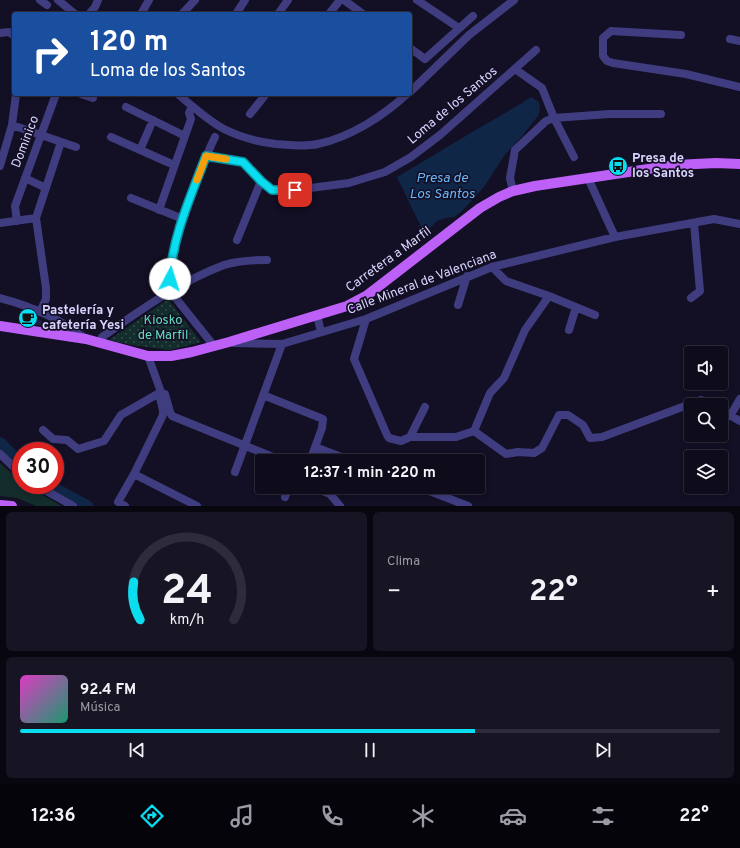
<!DOCTYPE html>
<html lang="es">
<head>
<meta charset="utf-8">
<style>
	body { margin:0; font-family:Overpass,sans-serif; background:#171424; color:#f1f3f6; height:100vh; display:flex; flex-direction:column; font-size:15px; white-space:nowrap }
	* { box-sizing:border-box; margin:0 }
	p { font-size:13px; color:#9b9ba3 }
	.icon { flex:none; width:22px; height:22px; fill:none; stroke:currentColor; stroke-width:2; stroke-linecap:round; stroke-linejoin:round }
	.map { position:relative; height:506px; overflow:hidden }
	.drawer { display:flex; flex-direction:column; gap:6px; padding:6px; background:#08060f; flex:1 }
	.drawer>* { flex:none }
	.top-card { position:absolute; left:12px; top:12px; width:400px; height:84px; border-radius:4px; box-shadow:0 2px 6px #0003,0 0 0 1px #2e2b3a; background:#1a4fa0; color:#fff; overflow:hidden }
	.tools { position:absolute; left:684px; top:346px; display:grid; gap:8px }
	.tools a { display:grid; place-items:center; width:44px; height:44px; border-radius:4px; background:#0e0b1b; box-shadow:0 2px 6px #0003,0 0 0 1px #2e2b3a; font-size:20px }
	.speed { position:absolute; left:12px; top:442px; display:flex; gap:8px; font-size:20px; font-weight:700; text-align:center }
	.speed>* { display:grid; place-content:center; width:52px; height:52px; border-radius:50%; background:#0e0b1b; box-shadow:0 2px 6px #0003,0 0 0 1px #2e2b3a; line-height:1 }
	.speed .limit { border:6px solid #d22; background:#fff; color:#111 }
	.pin { position:absolute; display:grid; place-items:center; width:34px; height:34px; color:#fff; margin:-17px; border-radius:8px; box-shadow:0 2px 6px #0006 }
	.me { position:absolute; width:44px; margin:-22px; rotate:5deg; stroke-linejoin:round; filter:drop-shadow(0 0 3px #0008) }
	.turn { display:flex; align-items:center; gap:14px; height:84px; padding:0 12px; font-size:18px }
	.turn .icon { width:52px; height:52px; stroke-width:2.5 }
	.turn b { display:block; font-size:28px; line-height:34px }
	.big { font-size:30px; font-weight:700; line-height:1.1 }
	.drawer .tile { flex:1; display:flex; flex-direction:column; justify-content:center; gap:6px; min-width:0; padding:0 14px; border-radius:6px; background:#171424 }
	.drawer .dial { align-items:center; gap:0 }
	.dial svg { height:104px; overflow:visible; fill:none; stroke:#2e2b3a; stroke-width:7; stroke-linecap:round; text-anchor:middle }
	.dial text { fill:#f1f3f6; stroke:none }
	.song { display:flex; align-items:center; gap:12px }
	.cover { width:48px; height:48px; border-radius:6px; background:linear-gradient(135deg,hsl(310 70% 55%),hsl(160 70% 35%)) }
	.played { height:4px; border-radius:2px; background:linear-gradient(90deg,#0bddf1 65%,#2e2b3a 65%) }
	.keys { display:flex; justify-content:space-around; direction:ltr }
	.heat { display:flex; justify-content:space-between; align-items:center; font-size:22px; direction:ltr }
	.drawer .tiles { flex:1; display:grid; gap:6px; grid-template-columns:1fr 1fr }
	.tile:last-child { grid-column:span 2 }
	.trip { position:absolute; left:255px; top:454px; width:230px; height:40px; border-radius:4px; background:#0e0b1b; box-shadow:0 2px 6px #0003,0 0 0 1px #2e2b3a; font-weight:700; line-height:40px; text-align:center }
	.dock { display:flex; height:64px; justify-content:space-around; align-items:center; background:#06040b; color:#9b9ba3 }
	.dock .icon { width:28px; height:28px }
	.dock .on { color:#0bddf1 }
	.dock b { font-size:18px; color:#f1f3f6 }
	.map>svg:first-child { display:block }
	.grass { fill:#132d2c }
	.park { fill:url(#park-dots) }
	.water { fill:#102647 }
	.lines { fill:none; stroke-linecap:round; stroke-linejoin:round }
	.river { stroke:#102647; stroke-width:12 }
	.building { fill:#241c44 }
	.minor { stroke:#3f3d80; stroke-width:8 }
	.major { stroke:#bd60f7; stroke-width:10 }
	.route-casing { stroke:#07909d; stroke-width:10 }
	.route { stroke:#0bddf1; stroke-width:7 }
	.slow { stroke:#f59e0b; stroke-width:7 }
	.labels { text-anchor:middle; dominant-baseline:central; stroke-width:3.5; stroke-linejoin:round; paint-order:stroke }
	.street-label { font-size:13px; fill:#d8d4fd; stroke:#130f24 }
	.poi-label { font-size:13px; font-weight:bold; fill:#d8d4fd; stroke:#130f24; text-anchor:start }
	.park-label { font-size:13px; fill:#63dabb; stroke:#130f24 }
	.water-label { font-size:14px; font-style:italic; fill:#67b6f8; stroke:#130f24 }
</style>
</head>
<body>
<div class="map">
<svg width="740" height="506" viewBox="0 0 740 506">
	<defs>
		<pattern id="park-dots" width="8" height="8" patternUnits="userSpaceOnUse"><rect width="8" height="8" fill="#132d2c"/><path d="M2 2h.1M6 6h.1" fill="none" stroke="#354b4c" stroke-width="1.8" stroke-linecap="round"/></pattern>
	</defs>
	<rect width="100%" height="100%" fill="#130f24"/>
	<path class="grass" d="M 0,463 L 21,482 L 21,485 C 27,485 54,502 62,506 L 36,506 L 17,498 L 0,496 Z"/>
	<path class="park" d="M 168,299 L 201,342 L 170,350 L 132,345 L 109,340 Z"/>
	<path class="water" d="M 531,97 L 539,102 L 540,110 L 538,116 L 523,135 L 504,156 L 484,187 L 461,212 L 454,217 L 445,218 L 437,221 L 429,229 L 422,229 L 397,177 C 420,164 441,150 464,137 C 486,123 509,112 531,97 Z"/>
	<g class="lines">
		<path class="river" d="M 0,443 L 21,464
			M 48,485 L 87,506"/>
	</g>
	<path class="building" d="M 22,312 L 51,325 L 51,327 L 19,322 Z"/>
	<g class="lines">
		<path class="minor" d="M 40,0 L 47,5
			M 58,0 L 75,14
			M 344,0 L 363,14
			M 417,0 L 459,28
			M 89,14 L 95,7 L 98,0
			M 141,14 L 149,0
			M 182,14 L 195,0
			M 236,14 L 245,0
			M 278,14 L 288,0
			M 329,14 L 340,0
			M 0,33 L 9,32 L 14,36
			M 681,35 L 611,31 L 603,38 L 603,56 L 607,61 L 613,63 L 686,74 L 740,87
			M 730,39 L 740,41
			M 410,48 L 425,59 L 473,16
			M 515,69 L 542,88 L 554,118 L 574,157
			M 410,92 L 469,35 L 514,0
			M 81,94 L 93,98
			M 178,94 C 192,106 207,120 224,129 C 240,137 258,142 276,144 C 290,145 304,147 318,144 C 351,137 383,116 407,94
			M 126,107 L 185,136
			M 250,114 L 266,94
			M 12,125 L 76,147
			M 111,137 L 174,165
			M 140,150 L 153,120
			M 206,156 L 243,162 L 261,181 L 272,190 L 295,190 L 349,183 L 385,172 L 411,157 L 440,135 L 536,50
			M 0,166 L 12,125 L 16,94
			M 25,178 L 46,188
			M 588,178 L 615,237
			M 513,191 L 510,178 L 515,150 L 546,121 L 554,118 L 609,114 L 661,114
			M 131,198 L 183,219
			M 159,210 L 191,119 L 189,113 L 192,106
			M 17,221 L 15,206 L 56,94
			M 0,223 L 36,218
			M 237,240 L 261,181
			M 492,267 L 506,281 L 549,296 L 595,315
			M 0,298 C 31,306 61,319 86,339
			M 691,298 L 700,291 L 694,223
			M 458,305 L 467,276
			M 40,312 L 46,299 L 46,288 L 36,218 L 61,142
			M 317,315 L 321,332
			M 366,319 L 354,359 L 387,435 L 389,438 L 401,441 L 410,437 L 456,437 L 474,431 L 506,454 L 518,452 L 534,453 L 542,448 L 559,415 L 568,415 L 583,425 L 590,438 L 602,437 L 701,400 L 712,405
			M 569,330 L 576,307
			M 100,342 L 102,337 C 141,310 179,282 224,265 C 237,261 253,260 267,260
			M 234,343 L 282,344 L 366,319 L 492,267 L 615,237 L 714,219 L 740,224
			M 214,346 L 170,291 C 171,254 180,226 193,191 C 200,173 206,155 215,137
			M 148,356 L 161,392 L 165,394 L 170,412 L 172,416 L 273,457 L 275,461
			M 263,395 L 323,419 L 322,428 L 310,461
			M 721,410 L 740,421
			M 730,416 L 740,399
			M 43,430 L 53,439 L 67,440 L 78,449 L 104,441 L 121,415 L 161,392
			M 474,431 L 490,393 L 504,378 L 525,330 L 549,296
			M 410,437 L 425,407
			M 315,447 L 352,461
			M 0,454 L 21,474
			M 235,472 L 282,344
			M 134,474 L 197,506
			M 36,485 L 73,506
			M 313,487 L 330,494 L 340,506
			M 419,487 L 468,506
			M 285,497 L 289,487
			M 125,506 L 118,502 L 134,474 L 163,415 L 163,410 L 159,394"/>
		<path class="major" d="M 0,326 L 86,339 L 148,356 L 171,356 L 192,352 L 229,342 L 347,306 L 366,296 L 383,283 L 480,208 L 499,197 L 513,191 L 535,186 L 675,165 L 716,163 L 740,164
			M 0,505 L 12,506"/>
	</g>
	<g class="lines">
		<g class="route-casing">
			<path id="route" d="M 170,279 C 172,237 191,196 206,156 L 243,162 L 261,181 L 272,190 L 295,190"/>
		</g>
		<use href="#route" class="route"/>
		<path class="slow" d="M 197,180 L 206,156 L 226,159"/>
	</g>
	<defs>
		<g id="bus-disc" transform="scale(1)"><circle r="9.5" fill="#0bddf1" stroke="#130f24"/><path d="M-5-6H5V4H4V6H2V4H-2V6H-4V4H-5ZM-3.5-4V0h7V-4ZM-3.5 1.2v1.5H-2V1.2ZM2 1.2v1.5H3.5V1.2Z" fill="#111"/></g>
		<g id="cafe-disc" transform="scale(1)"><circle r="9.5" fill="#0bddf1" stroke="#130f24"/><path d="M-5.5-4.5H6V0H3Q3 3.5 0 3.5H-2.5Q-5.5 3.5-5.5 0ZM3-3.2v2h1.7v-2ZM-6 4.5H4V6H-6Z" fill="#111"/></g>
	</defs>
	<g fill-rule="evenodd">
		<use href="#bus-disc" x="618" y="166"/>
		<use href="#cafe-disc" x="28" y="318"/>
	</g>
	<g class="labels">
		<g class="street-label">
			<text transform="translate(453 106) rotate(-40)">Loma de los Santos</text>
			<text transform="translate(26 142) rotate(-69)">Dominico</text>
			<text transform="translate(389 260) rotate(-36)">Carretera a Marfil</text>
			<text transform="translate(422 283) rotate(-21)">Calle Mineral de Valenciana</text>
		</g>
		<g class="poi-label">
			<text x="632" y="159">Presa de<tspan x="632" dy="15">los Santos</tspan></text>
			<text x="42" y="311">Pastelería y<tspan x="42" dy="15">cafetería Yesi</tspan></text>
		</g>
		<g class="park-label">
			<text x="163" y="321">Kiosko<tspan x="163" dy="15">de Marfil</tspan></text>
		</g>
		<g class="water-label">
			<text x="442" y="178">Presa de<tspan x="442" dy="16">Los Santos</tspan></text>
		</g>
	</g>
</svg>
<div class="tools">
<a><svg class="icon" aria-label="sound" viewBox="0 0 24 24"><path d="M4 9h4l5-4v14l-5-4H4zM17 9q2 3 0 6"/></svg></a>
<a><svg class="icon" aria-label="search" viewBox="0 0 24 24"><circle cx="10" cy="10" r="6"/><path d="M15 15l6 6"/></svg></a>
<a><svg class="icon" aria-label="layers" viewBox="0 0 24 24"><path d="M12 4l9 5-9 5-9-5zM3 14l9 5 9-5"/></svg></a>
</div>
<div class="speed"><div class="limit">30</div></div>
<div class="pin" style="left:295px;top:190px;background:#d93025"><svg class="icon" aria-label="arrive" viewBox="0 0 24 24"><path d="M6 21V4h12l-3 4 3 4H6"/></svg></div>
<svg class="me" style="left:170px;top:279px" viewBox="-20 -20 40 40"><circle r="19" fill="#fff"/><path d="M0-13L10 11 0 6-10 11z" fill="#0bddf1"/></svg>
<div class="trip">12:37 · 1 min · 220 m</div>
<div class="top-card">
<div class="turn"><svg class="icon" aria-label="right" viewBox="0 0 24 24"><path d="M7 20v-9h11M14 6l5 5-5 5"/></svg><div><b>120 m</b>Loma de los Santos</div></div>
</div>
</div>
<section class="drawer">
<div class="tiles">
<div class="tile dial"><svg viewBox="0 0 100 80">
<path d="M14 69A42 42 0 1 1 86 69"/>
<path d="M14 69A42 42 0 0 1 9 40" stroke="#0bddf1"/>
<text x="50" y="56" font-size="32" font-weight="700">24</text>
<text x="50" y="72" font-size="11">km/h</text>
</svg></div>
<div class="tile"><p>Clima</p>
<div class="heat"><a>−</a><b class="big">22°</b><a>+</a></div>
</div>
<div class="tile">
<div class="song"><i class="cover"></i><div><b>92.4 FM</b><p>Música</p></div></div>
<div class="played"></div>
<div class="keys"><svg class="icon" aria-label="previous" viewBox="0 0 24 24"><path d="M18 5L8 12l10 7zM5 5v14"/></svg><svg class="icon" aria-label="pause" viewBox="0 0 24 24"><path d="M8 5v14M16 5v14"/></svg><svg class="icon" aria-label="next" viewBox="0 0 24 24"><path d="M6 5l10 7-10 7zM19 5v14"/></svg></div>
</div>
</div>
</section>
<nav class="dock">
<b>12:36</b>
<svg class="icon on" aria-label="directions" viewBox="0 0 24 24"><path d="M12 3l9 9-9 9-9-9zM9 14v-3h6M13 9l2 2-2 2"/></svg>
<svg class="icon" aria-label="music" viewBox="0 0 24 24"><path d="M9 18V5l10-2v13"/><circle cx="6" cy="18" r="3"/><circle cx="16" cy="16" r="3"/></svg>
<svg class="icon" aria-label="phone" viewBox="0 0 24 24"><path d="M5 4h4l2 5-3 2q2 4 5 5l2-3 5 2v4C11 20 4 13 5 4z"/></svg>
<svg class="icon" aria-label="climate" viewBox="0 0 24 24"><path d="M12 3v18M4 7l16 10M4 17L20 7"/></svg>
<svg class="icon" aria-label="car" viewBox="0 0 24 24"><path d="M5 17H2v-5l4-1 3-4h7l3 4 3 1v5h-3M9 17h6M6 11h13"/><circle cx="7" cy="17" r="2"/><circle cx="17" cy="17" r="2"/></svg>
<svg class="icon" aria-label="filters" viewBox="0 0 24 24"><path d="M4 7h16M4 17h16"/><circle cx="9" cy="7" r="2"/><circle cx="15" cy="17" r="2"/></svg>
<b>22°</b>
</nav>
</body>
</html>
